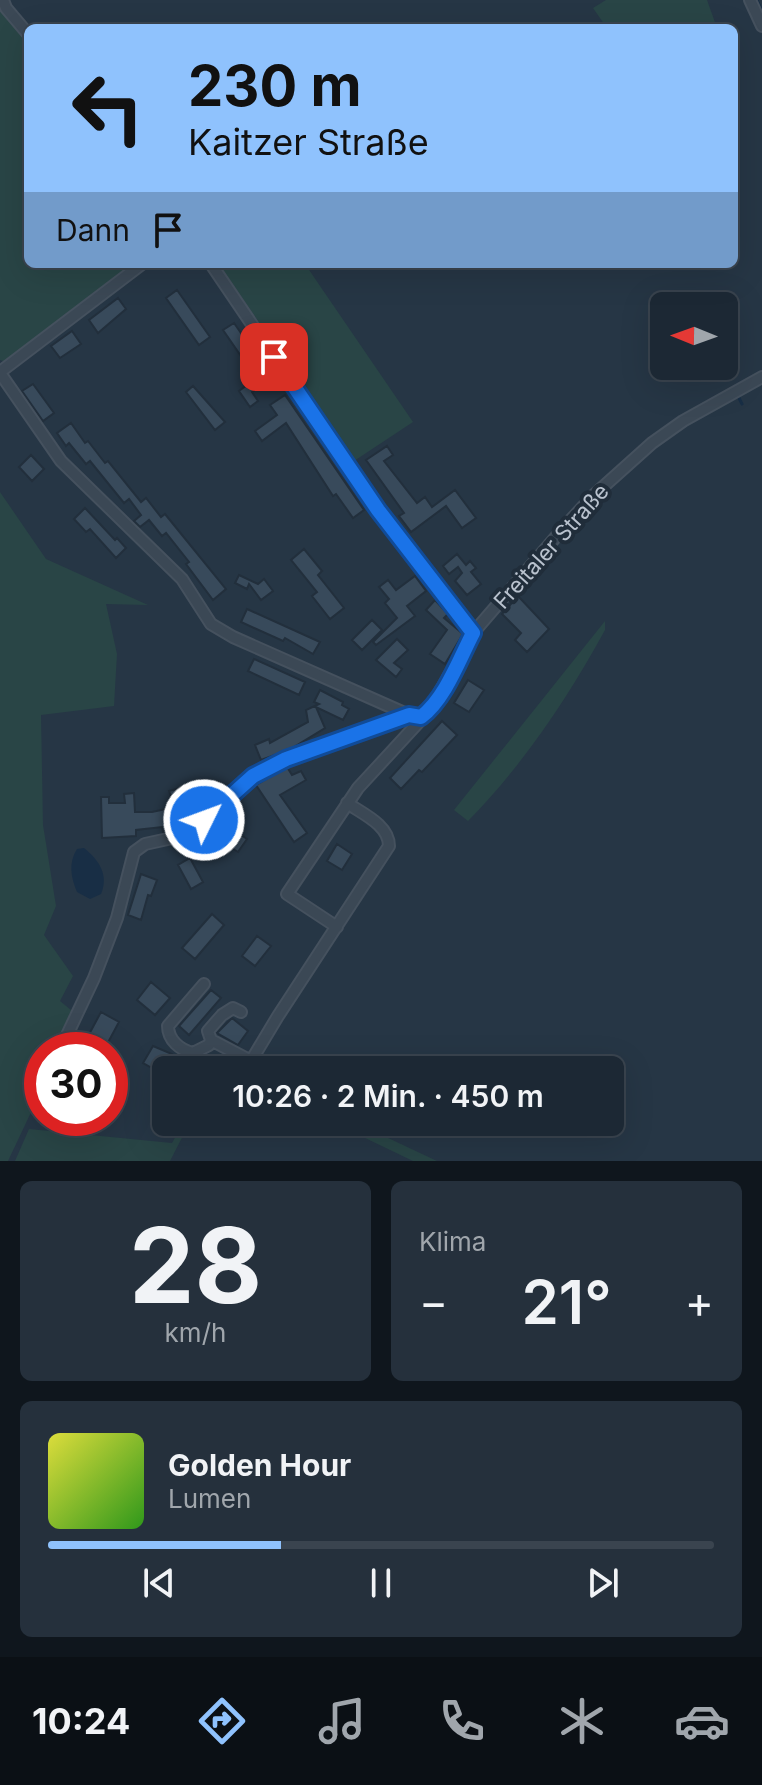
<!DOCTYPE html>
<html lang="de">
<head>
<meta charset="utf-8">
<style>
	body { margin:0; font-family:Inter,sans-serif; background:#25303c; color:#f1f3f6; height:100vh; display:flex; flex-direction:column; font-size:30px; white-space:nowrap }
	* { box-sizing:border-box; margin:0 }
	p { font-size:26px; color:#a0a6ac }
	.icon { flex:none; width:44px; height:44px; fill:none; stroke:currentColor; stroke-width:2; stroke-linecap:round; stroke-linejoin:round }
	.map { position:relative; height:1161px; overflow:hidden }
	.details { display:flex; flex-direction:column; gap:20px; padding:20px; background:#0f161d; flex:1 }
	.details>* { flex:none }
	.hud { position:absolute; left:24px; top:24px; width:714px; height:244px; border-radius:12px; box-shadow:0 8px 32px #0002,0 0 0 2px #3a444f; background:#8fc2fd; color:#111; overflow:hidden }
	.needle { width:52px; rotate:271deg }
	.tools { position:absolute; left:650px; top:292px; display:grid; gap:16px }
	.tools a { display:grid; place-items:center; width:88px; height:88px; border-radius:12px; background:#1c2834; box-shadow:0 8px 32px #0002,0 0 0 2px #3a444f; font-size:40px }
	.speed { position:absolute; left:24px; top:1032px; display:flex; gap:16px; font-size:40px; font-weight:700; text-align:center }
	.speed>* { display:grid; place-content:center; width:104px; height:104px; border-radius:50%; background:#1c2834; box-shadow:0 8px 32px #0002,0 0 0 2px #3a444f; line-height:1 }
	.speed .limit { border:12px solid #d22; background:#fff; color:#111 }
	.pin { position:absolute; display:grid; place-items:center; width:68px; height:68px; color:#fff; margin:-34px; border-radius:16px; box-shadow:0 4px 12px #0006 }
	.me { position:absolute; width:88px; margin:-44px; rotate:48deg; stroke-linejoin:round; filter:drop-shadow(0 0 6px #0008) }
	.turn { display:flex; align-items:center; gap:28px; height:168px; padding:0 32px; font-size:36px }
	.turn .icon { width:104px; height:104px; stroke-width:2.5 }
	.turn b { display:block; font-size:56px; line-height:68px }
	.then { display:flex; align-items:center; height:76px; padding:0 32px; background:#0003; gap:16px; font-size:30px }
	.big { font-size:60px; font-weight:600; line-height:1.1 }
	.details .widget { flex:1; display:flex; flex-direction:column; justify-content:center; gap:12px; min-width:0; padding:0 28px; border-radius:12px; background:#25303c }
	.details .dial { align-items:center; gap:0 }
	.dial b { font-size:104px; line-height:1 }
	.song { display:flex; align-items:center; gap:24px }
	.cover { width:96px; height:96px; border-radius:12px; background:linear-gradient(135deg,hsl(60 70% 55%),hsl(110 70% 35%)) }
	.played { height:8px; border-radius:4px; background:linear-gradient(90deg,#8fc2fd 35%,#3a444f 35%) }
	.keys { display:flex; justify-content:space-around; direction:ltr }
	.heat { display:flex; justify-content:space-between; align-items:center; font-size:44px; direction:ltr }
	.details .tiles { flex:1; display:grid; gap:20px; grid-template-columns:1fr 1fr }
	.widget:last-child { grid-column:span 2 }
	.trip { position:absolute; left:152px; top:1056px; width:472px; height:80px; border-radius:12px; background:#1c2834; box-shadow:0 8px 32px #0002,0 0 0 2px #3a444f; font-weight:600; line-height:80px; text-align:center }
	.menu { display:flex; height:128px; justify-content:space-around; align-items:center; background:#0b1015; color:#a0a6ac }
	.menu .icon { width:56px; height:56px }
	.menu .active { color:#8fc2fd }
	.menu b { font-size:36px; color:#f1f3f6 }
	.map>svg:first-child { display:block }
	.green { fill:#294546 }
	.water { fill:#182e45 }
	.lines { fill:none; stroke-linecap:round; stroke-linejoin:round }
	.stream { stroke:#182e45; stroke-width:3 }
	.building { fill:#384a5b; stroke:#222f3c; stroke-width:2 }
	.street-casing { stroke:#45515e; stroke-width:14 }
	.street { stroke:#3b4855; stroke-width:10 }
	.route-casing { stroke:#114b97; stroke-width:20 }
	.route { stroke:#1a73e8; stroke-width:14 }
	.labels { text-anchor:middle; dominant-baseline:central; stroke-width:8; stroke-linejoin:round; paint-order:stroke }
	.street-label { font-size:22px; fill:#b9c2ce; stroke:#202d3a }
</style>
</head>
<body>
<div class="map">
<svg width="762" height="1161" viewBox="0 0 762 1161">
	<rect width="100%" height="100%" fill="#263645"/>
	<path class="green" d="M 606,0 L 707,0 L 717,28 L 607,28 L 593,8 Z
		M 0,9 L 28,42 L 28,264 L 135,264 L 6,362 L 0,360 Z
		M 219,264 L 305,264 L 413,422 L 354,461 Z
		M 0,492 L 46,559 L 148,605 L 106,604 L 117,654 L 114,706 L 41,715 L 43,825 L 56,906 L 44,935 L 73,976 L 60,1001 L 77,1015 L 60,1050 L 42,1050 L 42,1089 L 8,1161 L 0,1161 Z
		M 605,621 L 605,630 C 568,698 523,765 468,821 L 454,810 Z
		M 184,1122 L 190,1122 L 170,1161 L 15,1161 L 29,1129 L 172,1143 Z
		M 332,1122 L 354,1122 L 437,1161 L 413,1161 Z"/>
	<path class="water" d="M 84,848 C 99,860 109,875 101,894 L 90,899 L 77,892 C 71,878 68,863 77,849 Z"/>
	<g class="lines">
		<path class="stream" d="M 757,0 L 762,11
			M 739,398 L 742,404"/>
	</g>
	<path class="building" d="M 177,290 L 210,337 L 199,345 L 166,298 Z
		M 118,298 L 126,309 L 98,333 L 89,320 Z
		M 234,323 L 272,378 L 252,392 L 258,401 L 250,407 L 239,391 L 255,379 L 254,375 L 223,330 Z
		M 72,331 L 81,344 L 60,358 L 51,346 Z
		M 33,384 L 54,413 L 43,421 L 22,391 Z
		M 193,386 L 225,422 L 215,430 L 186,392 Z
		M 285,395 L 364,510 L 353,518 L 336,494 L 333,496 L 286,423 L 262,441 L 255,431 L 277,415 L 270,405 Z
		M 71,423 L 85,443 L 88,441 L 105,463 L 108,461 L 141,502 L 146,498 L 161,517 L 165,514 L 226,589 L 213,600 L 186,564 L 189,562 L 166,533 L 162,536 L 149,520 L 140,527 L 134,521 L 141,515 L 129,499 L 124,503 L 90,461 L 86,464 L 69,443 L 66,446 L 57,433 Z
		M 387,446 L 393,455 L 384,461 L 417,503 L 425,497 L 432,507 L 455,490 L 476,518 L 462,528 L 446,506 L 411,532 L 399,516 L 404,513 L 366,460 Z
		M 31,455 L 44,469 L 32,481 L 19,467 Z
		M 85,508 L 115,540 L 117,538 L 126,548 L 116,558 L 90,529 L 86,532 L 74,519 Z
		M 304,549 L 322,571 L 318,575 L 344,608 L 330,619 L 312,596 L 317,592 L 291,560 Z
		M 457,554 L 466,565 L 470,561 L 476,568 L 471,572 L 481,584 L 467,595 L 455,581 L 462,573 L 458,567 L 449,574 L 443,566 Z
		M 239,575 L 258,584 L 264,579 L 273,591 L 261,600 L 249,584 L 247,589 L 235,583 Z
		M 415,576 L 426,591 L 407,606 L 415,616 L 376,645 L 373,642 L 397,618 L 385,603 L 389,599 L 379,587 L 388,580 L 396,590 Z
		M 518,596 L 549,629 L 527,652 L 515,640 L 521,633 L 502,614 Z
		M 435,600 L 448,614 L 444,618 L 463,634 L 445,664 L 430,654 L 447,630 L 426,610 Z
		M 247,609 L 320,642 L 313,654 L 285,638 L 283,641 L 241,622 Z
		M 372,620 L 382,630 L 362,650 L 352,640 Z
		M 397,639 L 408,650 L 394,663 L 402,669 L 396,677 L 376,660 Z
		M 254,659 L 305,682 L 299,695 L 248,671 Z
		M 468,680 L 484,690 L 469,712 L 454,703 Z
		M 320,690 L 343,702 L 342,705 L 349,709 L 343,720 L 316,707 L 325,728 L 289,750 L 261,760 L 255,745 L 269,739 L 270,743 L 308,722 L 306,710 L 319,704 L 314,702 Z
		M 442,721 L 457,735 L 422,772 L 419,770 L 401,789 L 390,778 Z
		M 287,767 L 292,775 L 301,771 L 306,780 L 280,795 L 307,833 L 294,842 L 256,785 Z
		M 207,782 L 210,791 L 218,782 L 226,789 L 196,816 L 190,818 L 188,823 L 163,832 L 162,827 L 136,830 L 136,836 L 102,838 L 101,797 L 109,797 L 109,803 L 125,803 L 124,794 L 134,793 L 135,812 L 152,812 L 175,807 L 169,791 L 180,788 L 181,790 Z
		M 228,826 L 247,839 L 238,852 L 219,840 Z
		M 337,844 L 352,854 L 342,870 L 327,861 Z
		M 190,858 L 203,882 L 191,889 L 178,865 Z
		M 141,874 L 157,880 L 151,896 L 148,895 L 141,920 L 128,915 Z
		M 212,914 L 224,925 L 195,959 L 182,948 Z
		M 257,936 L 271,946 L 255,966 L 242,956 Z
		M 151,982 L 170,998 L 155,1015 L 137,1000 Z
		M 211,990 L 221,998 L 189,1035 L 179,1026 Z
		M 101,1012 L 119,1022 L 104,1050 L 85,1050 L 89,1042 L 86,1040 Z
		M 232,1018 L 248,1031 L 238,1045 L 217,1033 Z
		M 153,1046 L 172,1054 L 176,1058 L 172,1066 L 168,1064 L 166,1067 L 156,1062 L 152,1068 L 143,1063 Z"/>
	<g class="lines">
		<g class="street-casing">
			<path id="street" d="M 3,0 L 6,8 L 28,34
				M 750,0 L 762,26
				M 211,264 L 378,510 L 473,633
				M 0,372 L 142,264
				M 0,373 L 61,461 L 182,579 L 211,624 L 233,637 L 409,715
				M 337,927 L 287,894 L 358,788 L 429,711 L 473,633 L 567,524 L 594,495 L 652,443 L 683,421 L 762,377
				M 204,984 L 168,1026 C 168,1040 180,1050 193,1053 L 209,1045 L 211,1040 L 251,1061
				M 211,1040 L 208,1031 L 222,1015 L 233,1008 L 241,1012
				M 60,1050 L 94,978 L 117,918 L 134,852 L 145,844 L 177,837 L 192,830 L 253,776 L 286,759 L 411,715
				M 249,1070 L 251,1061 L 278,1016 L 389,846 C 389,825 363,814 347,803"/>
		</g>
		<use href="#street" class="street"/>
	</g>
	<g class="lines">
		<g class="route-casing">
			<path id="route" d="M 204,820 L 253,776 L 286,759 L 409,715 L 421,717 C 445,699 459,660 473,633 L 378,510 L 274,357"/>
		</g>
		<use href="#route" class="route"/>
	</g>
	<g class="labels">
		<g class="street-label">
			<text transform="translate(551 546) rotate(-48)">Freitaler Straße</text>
		</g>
	</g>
</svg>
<div class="tools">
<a><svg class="needle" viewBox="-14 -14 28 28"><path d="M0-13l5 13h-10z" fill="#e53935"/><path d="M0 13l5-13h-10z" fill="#a0a6ac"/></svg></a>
</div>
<div class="speed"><div class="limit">30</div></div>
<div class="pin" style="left:274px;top:357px;background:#d93025"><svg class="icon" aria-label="arrive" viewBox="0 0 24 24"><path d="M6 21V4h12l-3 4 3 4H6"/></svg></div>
<svg class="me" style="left:204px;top:820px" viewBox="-20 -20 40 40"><circle r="17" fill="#1a73e8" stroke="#fff" stroke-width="3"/><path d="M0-11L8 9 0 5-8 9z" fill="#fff"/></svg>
<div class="trip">10:26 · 2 Min. · 450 m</div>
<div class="hud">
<div class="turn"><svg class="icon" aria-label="left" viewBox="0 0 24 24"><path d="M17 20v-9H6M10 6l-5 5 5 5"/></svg><div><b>230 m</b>Kaitzer Straße</div></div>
<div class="then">Dann<svg class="icon" aria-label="arrive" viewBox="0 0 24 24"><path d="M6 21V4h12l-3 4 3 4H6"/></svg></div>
</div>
</div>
<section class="details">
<div class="tiles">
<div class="widget dial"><b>28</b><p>km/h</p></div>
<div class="widget"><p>Klima</p>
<div class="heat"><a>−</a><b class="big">21°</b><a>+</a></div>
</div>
<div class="widget">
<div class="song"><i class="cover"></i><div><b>Golden Hour</b><p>Lumen</p></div></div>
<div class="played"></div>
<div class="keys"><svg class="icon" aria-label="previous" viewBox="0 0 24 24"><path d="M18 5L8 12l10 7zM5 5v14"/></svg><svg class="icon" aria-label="pause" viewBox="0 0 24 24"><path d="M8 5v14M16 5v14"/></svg><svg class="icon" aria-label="next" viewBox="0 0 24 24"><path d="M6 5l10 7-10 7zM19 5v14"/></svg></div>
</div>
</div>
</section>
<nav class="menu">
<b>10:24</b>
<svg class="icon active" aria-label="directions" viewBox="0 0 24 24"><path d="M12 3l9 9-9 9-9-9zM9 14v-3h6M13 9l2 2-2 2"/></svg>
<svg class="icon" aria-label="music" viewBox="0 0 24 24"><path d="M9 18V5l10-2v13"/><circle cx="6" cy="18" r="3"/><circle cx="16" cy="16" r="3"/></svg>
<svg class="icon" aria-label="phone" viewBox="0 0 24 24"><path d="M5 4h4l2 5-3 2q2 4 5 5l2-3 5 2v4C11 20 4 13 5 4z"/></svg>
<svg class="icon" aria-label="climate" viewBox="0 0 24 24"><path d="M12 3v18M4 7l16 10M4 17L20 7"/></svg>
<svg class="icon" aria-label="car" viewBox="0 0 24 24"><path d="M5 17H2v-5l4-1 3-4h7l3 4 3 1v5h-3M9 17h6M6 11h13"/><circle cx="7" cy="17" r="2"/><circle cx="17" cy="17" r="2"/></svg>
</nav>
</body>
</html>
